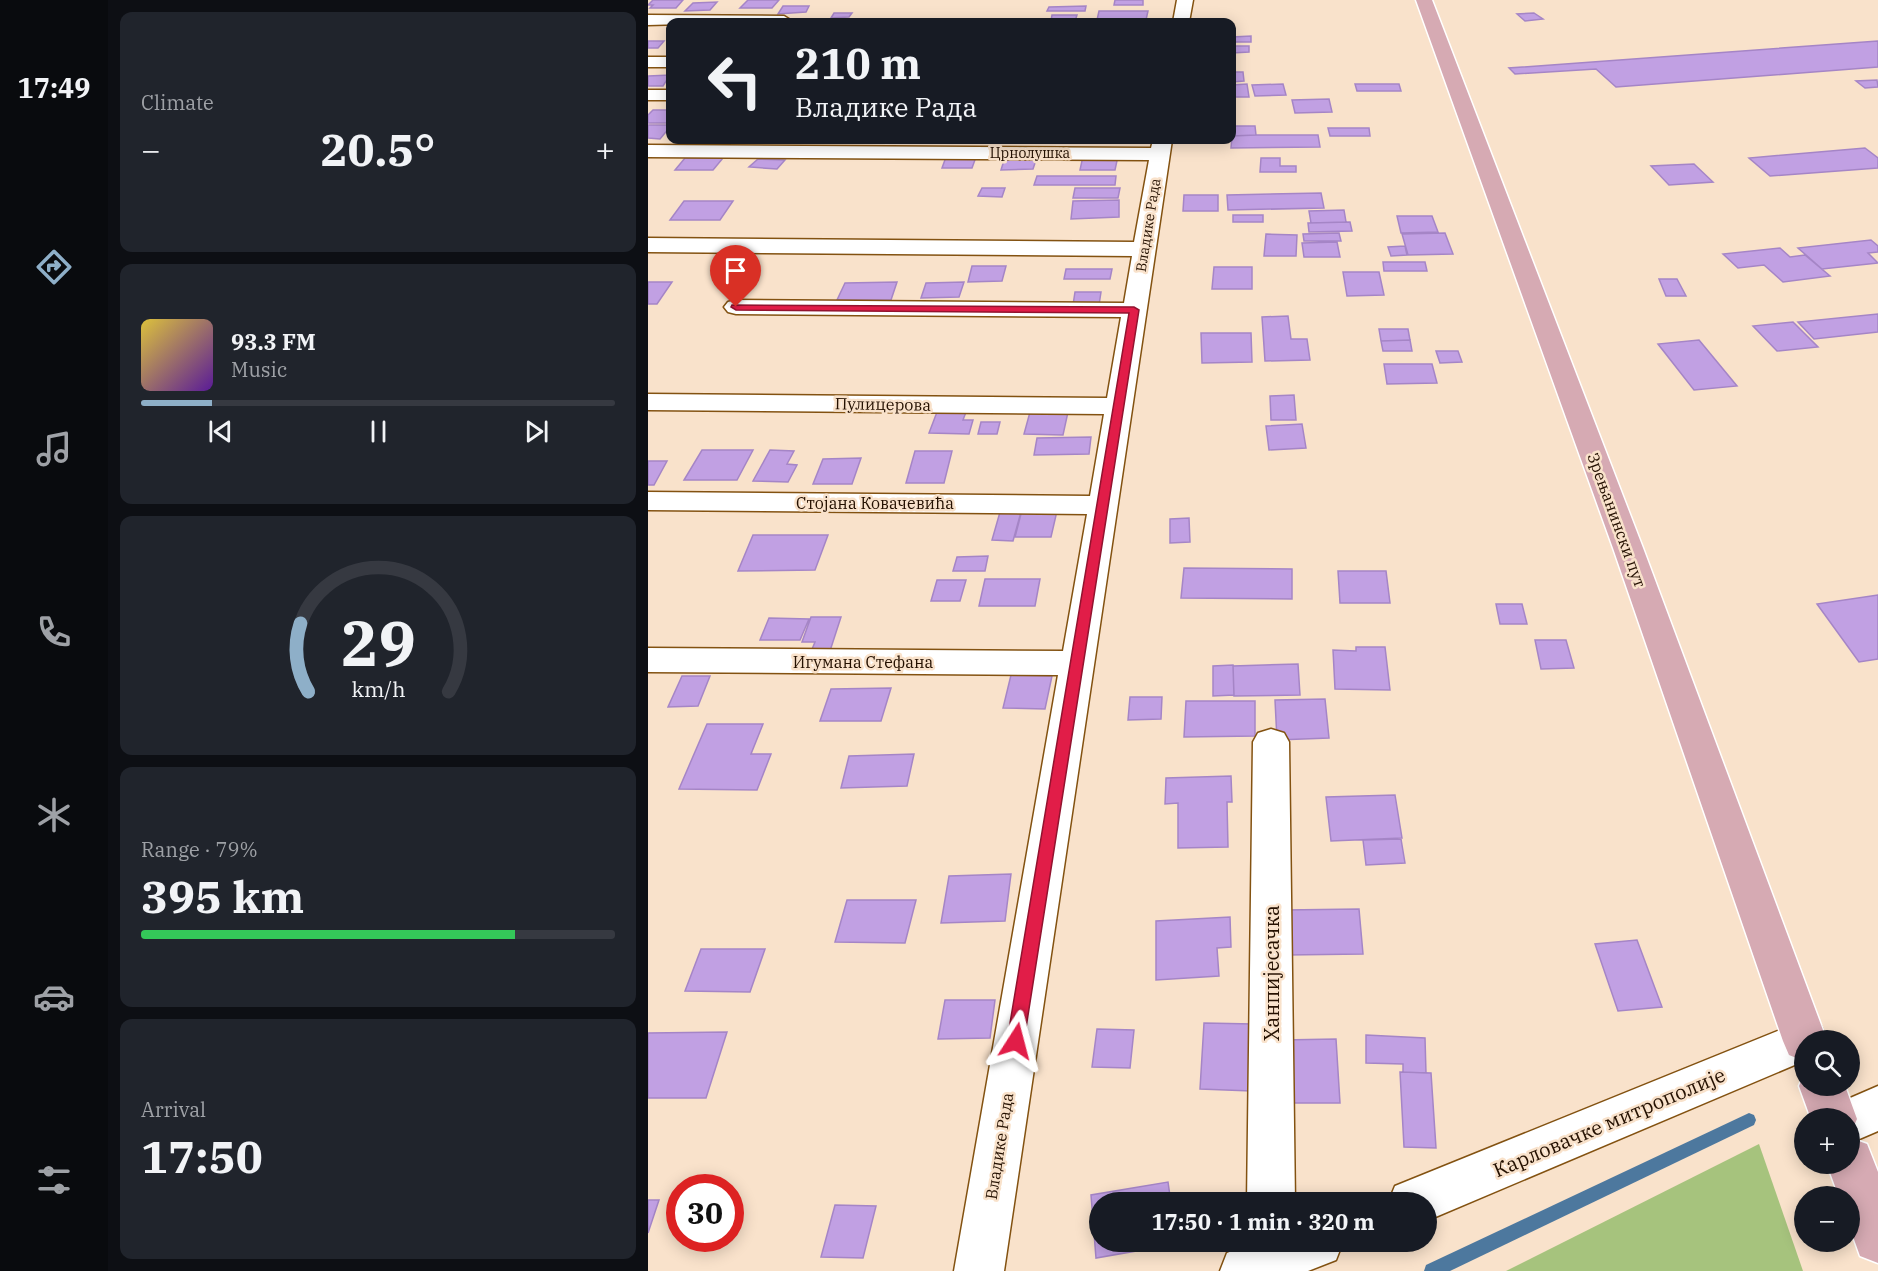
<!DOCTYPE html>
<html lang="en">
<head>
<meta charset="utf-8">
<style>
	body { margin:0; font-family:"IBM Plex Serif",serif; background:#20242c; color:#f1f3f6; height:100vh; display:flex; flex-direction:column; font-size:22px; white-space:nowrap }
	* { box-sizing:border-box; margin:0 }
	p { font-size:20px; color:#9ea1a6 }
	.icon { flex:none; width:33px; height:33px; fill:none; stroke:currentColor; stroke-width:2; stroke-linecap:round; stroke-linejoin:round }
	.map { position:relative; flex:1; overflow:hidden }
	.side { display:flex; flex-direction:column; gap:12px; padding:12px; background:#0d0f14; width:540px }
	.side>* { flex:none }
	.top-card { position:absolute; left:18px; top:18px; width:570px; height:126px; border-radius:12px; box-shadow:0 3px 15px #0003; background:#171b24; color:#f1f3f6; overflow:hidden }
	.buttons { position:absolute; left:1146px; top:1030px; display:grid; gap:12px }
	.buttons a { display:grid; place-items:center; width:66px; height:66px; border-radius:50%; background:#171b24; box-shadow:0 3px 15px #0003; font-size:30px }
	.speed { position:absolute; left:18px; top:1174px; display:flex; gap:12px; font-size:30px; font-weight:700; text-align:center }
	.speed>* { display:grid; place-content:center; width:78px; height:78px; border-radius:50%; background:#171b24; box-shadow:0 3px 15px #0003; line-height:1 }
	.speed .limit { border:9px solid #d22; background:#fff; color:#111 }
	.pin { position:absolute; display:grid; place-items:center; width:51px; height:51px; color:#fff; margin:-62px -26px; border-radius:50% 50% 50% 0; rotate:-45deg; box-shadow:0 0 6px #0007 }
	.pin .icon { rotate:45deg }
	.me { position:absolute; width:66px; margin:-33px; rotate:9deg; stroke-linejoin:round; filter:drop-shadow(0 0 4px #0008) }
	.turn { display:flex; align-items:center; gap:21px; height:126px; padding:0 30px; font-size:27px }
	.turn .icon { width:78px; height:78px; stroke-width:2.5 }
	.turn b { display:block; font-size:42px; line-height:51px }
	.big { font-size:45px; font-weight:800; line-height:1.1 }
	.side .tile { flex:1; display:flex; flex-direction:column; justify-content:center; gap:9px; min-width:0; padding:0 21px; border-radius:12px; background:#20242c }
	.side .dial { align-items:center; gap:0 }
	.dial svg { height:156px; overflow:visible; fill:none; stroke:#363941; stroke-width:7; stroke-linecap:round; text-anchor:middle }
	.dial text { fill:#f1f3f6; stroke:none }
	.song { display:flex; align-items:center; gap:18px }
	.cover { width:72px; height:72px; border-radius:9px; background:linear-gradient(135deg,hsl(50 70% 55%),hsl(270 70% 35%)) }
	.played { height:6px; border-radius:3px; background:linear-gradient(90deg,#8eafc8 15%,#363941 15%) }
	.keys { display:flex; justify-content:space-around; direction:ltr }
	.heat { display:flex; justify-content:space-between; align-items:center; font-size:33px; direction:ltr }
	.charge { height:9px; border-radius:4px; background:linear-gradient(90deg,#34c759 79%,#363941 0) }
	.trip { position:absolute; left:441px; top:1192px; width:348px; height:60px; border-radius:30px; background:#171b24; box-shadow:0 3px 15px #0003; font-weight:800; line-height:60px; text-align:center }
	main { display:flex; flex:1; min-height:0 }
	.menu { display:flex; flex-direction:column; width:108px; justify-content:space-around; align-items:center; background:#090b0e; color:#9ea1a6 }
	.menu .icon { width:42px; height:42px }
	.menu .current { color:#8eafc8 }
	.menu b { font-size:27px; color:#f1f3f6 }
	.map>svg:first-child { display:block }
	.green { fill:#a6c37d }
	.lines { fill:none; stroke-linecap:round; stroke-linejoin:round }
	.stream { fill:#4d789e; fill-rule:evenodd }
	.building { fill:#c1a0e3; stroke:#a585c6; stroke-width:1.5 }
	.minor-casing { stroke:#835211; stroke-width:3 }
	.major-casing { stroke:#fff; stroke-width:3 }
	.minor { fill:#fff; fill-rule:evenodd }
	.major { fill:#d6aab3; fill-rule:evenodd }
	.route { fill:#e11d48; stroke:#92132f; stroke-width:1.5 }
	.labels { text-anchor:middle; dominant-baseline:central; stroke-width:5; stroke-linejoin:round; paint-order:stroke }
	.far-street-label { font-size:14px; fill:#241000; stroke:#f9e2cb }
	.street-label { font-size:16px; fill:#241000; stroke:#f9e2cb }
	.near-street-label { font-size:20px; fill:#241000; stroke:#f9e2cb }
</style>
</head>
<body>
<main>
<nav class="menu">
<b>17:49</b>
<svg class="icon current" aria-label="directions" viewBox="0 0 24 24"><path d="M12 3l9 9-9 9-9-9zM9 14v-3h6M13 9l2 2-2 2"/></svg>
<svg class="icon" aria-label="music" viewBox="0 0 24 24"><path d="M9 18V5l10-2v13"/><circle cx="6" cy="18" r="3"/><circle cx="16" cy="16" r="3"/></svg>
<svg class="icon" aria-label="phone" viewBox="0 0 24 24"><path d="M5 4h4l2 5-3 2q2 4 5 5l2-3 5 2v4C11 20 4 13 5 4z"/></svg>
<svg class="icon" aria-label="climate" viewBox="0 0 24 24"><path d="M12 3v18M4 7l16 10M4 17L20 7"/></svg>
<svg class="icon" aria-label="car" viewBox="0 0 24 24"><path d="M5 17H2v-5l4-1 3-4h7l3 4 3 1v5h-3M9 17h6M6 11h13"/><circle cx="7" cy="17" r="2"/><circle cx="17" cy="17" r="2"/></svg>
<svg class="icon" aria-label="filters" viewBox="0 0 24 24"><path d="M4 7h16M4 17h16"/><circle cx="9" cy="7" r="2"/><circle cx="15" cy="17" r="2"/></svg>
</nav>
<section class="side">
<div class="tile"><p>Climate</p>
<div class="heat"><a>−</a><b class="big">20.5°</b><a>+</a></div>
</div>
<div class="tile">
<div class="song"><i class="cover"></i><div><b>93.3 FM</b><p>Music</p></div></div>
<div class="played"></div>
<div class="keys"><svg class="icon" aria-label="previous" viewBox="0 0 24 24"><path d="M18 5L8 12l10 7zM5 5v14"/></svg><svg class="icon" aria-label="pause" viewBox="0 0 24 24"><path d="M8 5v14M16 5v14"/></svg><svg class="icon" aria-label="next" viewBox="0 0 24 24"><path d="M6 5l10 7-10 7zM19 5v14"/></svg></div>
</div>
<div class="tile dial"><svg viewBox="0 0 100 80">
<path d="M14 69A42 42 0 1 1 86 69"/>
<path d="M14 69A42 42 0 0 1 10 34" stroke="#8eafc8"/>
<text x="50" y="56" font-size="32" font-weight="700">29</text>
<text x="50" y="72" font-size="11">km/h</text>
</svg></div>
<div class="tile"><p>Range · 79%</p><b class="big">395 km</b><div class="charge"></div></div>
<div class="tile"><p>Arrival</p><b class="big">17:50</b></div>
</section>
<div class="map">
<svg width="1230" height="1271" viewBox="0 0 1230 1271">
	<rect width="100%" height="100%" fill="#f9e2cb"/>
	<path class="green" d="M 1111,1144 L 1155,1271 L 858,1271 Z"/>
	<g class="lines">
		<path class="stream" d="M 1101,1113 L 1106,1115 L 1108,1120 L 1106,1125 L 802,1271 L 776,1271 L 778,1265 Z"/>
	</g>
	<path class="building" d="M 5,0 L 35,0 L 28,8 L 2,8 L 5,5 L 0,5 Z
		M 100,0 L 131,0 L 124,8 L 92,8 Z
		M 467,0 L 495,0 L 495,5 L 466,5 Z
		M 69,2 L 62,10 L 37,11 L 45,3 Z
		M 135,6 L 161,6 L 158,12 L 130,14 Z
		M 438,6 L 437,11 L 399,11 L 401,7 Z
		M 451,11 L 500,11 L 498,20 L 449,20 Z
		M 186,13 L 204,13 L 201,17 L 183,18 Z
		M 886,13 L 895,19 L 877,21 L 869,14 Z
		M 404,15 L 429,15 L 427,21 L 403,21 Z
		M 603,36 L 603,42 L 584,42 L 584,37 Z
		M 0,41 L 16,41 L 10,48 L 0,48 Z
		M 1230,41 L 1230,67 L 968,87 L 948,69 L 867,74 L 861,68 Z
		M 584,46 L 601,46 L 601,52 L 584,53 Z
		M 584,72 L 595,72 L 596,81 L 584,82 Z
		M 22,75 L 15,86 L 0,86 L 0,76 Z
		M 1229,80 L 1230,87 L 1217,88 L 1208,81 Z
		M 599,84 L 601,97 L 584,97 L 584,85 Z
		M 635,84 L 638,95 L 607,96 L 604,85 Z
		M 707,84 L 751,84 L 753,91 L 709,91 Z
		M 681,99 L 684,112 L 647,113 L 644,100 Z
		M 5,110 L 22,110 L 22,123 L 0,123 L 0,115 Z
		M 0,125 L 22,125 L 22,127 L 12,139 L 0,138 Z
		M 584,126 L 607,126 L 608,135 L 584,136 Z
		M 680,128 L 721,128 L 722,136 L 682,136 Z
		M 608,135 L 670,135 L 672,147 L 583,148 L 584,136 Z
		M 1217,148 L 1230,158 L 1230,168 L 1122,176 L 1101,158 Z
		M 435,156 L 470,156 L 467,170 L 432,170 Z
		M 298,157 L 328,157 L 324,168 L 294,168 Z
		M 357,157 L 389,157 L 385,169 L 353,170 Z
		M 37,158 L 75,158 L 65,170 L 27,170 Z
		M 613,158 L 632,158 L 632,166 L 648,166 L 648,172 L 612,172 Z
		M 110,159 L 137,160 L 129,169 L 101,167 Z
		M 1046,164 L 1065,182 L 1021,185 L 1003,166 Z
		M 389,176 L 468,176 L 467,185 L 386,185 Z
		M 334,188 L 357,188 L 354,197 L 330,196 Z
		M 427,188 L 472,188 L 470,198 L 425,198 Z
		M 673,193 L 676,208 L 580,210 L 579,195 Z
		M 536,195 L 570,195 L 570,211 L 535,211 Z
		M 471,200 L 471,217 L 423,219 L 425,201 Z
		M 36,201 L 85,201 L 72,220 L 22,220 Z
		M 696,210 L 698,222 L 663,223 L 661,211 Z
		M 585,215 L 615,215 L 615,222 L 585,222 Z
		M 749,216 L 784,216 L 790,232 L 753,233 Z
		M 702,222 L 704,231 L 661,232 L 660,223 Z
		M 691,233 L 693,241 L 656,241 L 655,234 Z
		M 797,233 L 805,254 L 760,255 L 754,234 Z
		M 618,234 L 649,235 L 648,256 L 616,256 Z
		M 1223,240 L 1230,246 L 1230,252 L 1220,253 L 1230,263 L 1174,269 L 1150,248 Z
		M 689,242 L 692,257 L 656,257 L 654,243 Z
		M 757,246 L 759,255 L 743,256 L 740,247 Z
		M 1132,248 L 1142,257 L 1157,255 L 1182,276 L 1135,282 L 1116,265 L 1090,268 L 1075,254 Z
		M 735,262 L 777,262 L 779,271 L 736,271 Z
		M 324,266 L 358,266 L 354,281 L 320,282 Z
		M 566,267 L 604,267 L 604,289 L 564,289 Z
		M 418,269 L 464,269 L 462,279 L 416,279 Z
		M 695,272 L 731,272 L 736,295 L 699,296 Z
		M 1011,279 L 1029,279 L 1038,296 L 1018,296 Z
		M 0,282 L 24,282 L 9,304 L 0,304 Z
		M 249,282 L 243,300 L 189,300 L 197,283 Z
		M 316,282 L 311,297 L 273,298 L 278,283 Z
		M 427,292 L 453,292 L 451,305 L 425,305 Z
		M 1230,314 L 1230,332 L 1166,339 L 1150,322 Z
		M 640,316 L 643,339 L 659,339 L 662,360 L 617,361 L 614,317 Z
		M 1145,322 L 1170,347 L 1129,351 L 1105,326 Z
		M 731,329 L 760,329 L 762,340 L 733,341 Z
		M 553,333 L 603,333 L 604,362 L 554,363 Z
		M 762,340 L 764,351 L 735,351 L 733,341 Z
		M 1051,340 L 1089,386 L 1046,390 L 1010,344 Z
		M 788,351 L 810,351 L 814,362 L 792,363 Z
		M 736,364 L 784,364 L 789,383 L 739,384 Z
		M 646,395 L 648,420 L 623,420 L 622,396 Z
		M 289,412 L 318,412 L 315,420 L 325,420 L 321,434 L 281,433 Z
		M 382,412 L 420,412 L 415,435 L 376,434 Z
		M 333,422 L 352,422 L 349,434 L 330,434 Z
		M 654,424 L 658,448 L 621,450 L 618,426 Z
		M 443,437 L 441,454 L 386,455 L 389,438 Z
		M 54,450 L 105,450 L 89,480 L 36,480 Z
		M 122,450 L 146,451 L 139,464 L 149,465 L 140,482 L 105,481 Z
		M 267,451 L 304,451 L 296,483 L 258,483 Z
		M 213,458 L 204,484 L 165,484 L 175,459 Z
		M 0,461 L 19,461 L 6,485 L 0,485 Z
		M 374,510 L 409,511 L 403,537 L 367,537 Z
		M 352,512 L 373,512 L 365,541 L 344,540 Z
		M 541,518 L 542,542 L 522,543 L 522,519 Z
		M 105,535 L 180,535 L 167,570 L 90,571 Z
		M 340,556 L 337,571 L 305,571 L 309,557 Z
		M 536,568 L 644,569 L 644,599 L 533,598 Z
		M 690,571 L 738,571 L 742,603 L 692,603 Z
		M 337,579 L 392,579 L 387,606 L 331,606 Z
		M 289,580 L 318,580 L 312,601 L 283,601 Z
		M 1230,595 L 1230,659 L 1211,662 L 1169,604 Z
		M 848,604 L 874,604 L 879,624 L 852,624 Z
		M 163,617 L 193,617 L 181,654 L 162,654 L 167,642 L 154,642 Z
		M 121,618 L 161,619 L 152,640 L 112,640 Z
		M 887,640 L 918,640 L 926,668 L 893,669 Z
		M 708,647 L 737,647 L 742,690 L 687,689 L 685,650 L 708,651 Z
		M 650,664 L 652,695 L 586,696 L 585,666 Z
		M 585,665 L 586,695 L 565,696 L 565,666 Z
		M 363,675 L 404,676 L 397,709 L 355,708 Z
		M 34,676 L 62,676 L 50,706 L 20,707 Z
		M 243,688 L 233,721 L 172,721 L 183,689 Z
		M 482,697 L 514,697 L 513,719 L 480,720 Z
		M 677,699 L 681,738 L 629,740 L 627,700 Z
		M 538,701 L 607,701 L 607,736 L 536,737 Z
		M 59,724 L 115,724 L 103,754 L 123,754 L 109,790 L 31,789 Z
		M 266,754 L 259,786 L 193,788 L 201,756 Z
		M 583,776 L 584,802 L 579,802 L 580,847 L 530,848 L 530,803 L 517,804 L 518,778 Z
		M 747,795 L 754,838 L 683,841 L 678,797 Z
		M 753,839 L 757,863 L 718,865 L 715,840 Z
		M 363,874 L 357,921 L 293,923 L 301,876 Z
		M 199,900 L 268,900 L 257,943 L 187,942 Z
		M 711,909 L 715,954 L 638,955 L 637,910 Z
		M 582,917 L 583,947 L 569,948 L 571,976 L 508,980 L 508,921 Z
		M 989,940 L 1014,1007 L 970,1011 L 947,944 Z
		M 53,949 L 117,949 L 102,992 L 37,991 Z
		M 297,1000 L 347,1000 L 342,1038 L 290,1039 Z
		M 556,1023 L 605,1024 L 603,1091 L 552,1089 Z
		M 449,1029 L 486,1030 L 482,1068 L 444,1067 Z
		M 79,1032 L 58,1098 L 0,1098 L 0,1033 Z
		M 718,1035 L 777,1038 L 778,1073 L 755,1072 L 755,1064 L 718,1063 Z
		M 688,1039 L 692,1103 L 636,1103 L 634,1040 Z
		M 752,1072 L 783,1073 L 788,1148 L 756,1147 Z
		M 520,1182 L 523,1203 L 452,1203 L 452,1242 L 528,1242 L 528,1244 L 448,1258 L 443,1195 Z
		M 0,1200 L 11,1200 L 0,1233 Z
		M 187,1205 L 228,1206 L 215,1258 L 173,1257 Z"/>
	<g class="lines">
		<g class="minor-casing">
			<path id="minor" d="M 529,0 L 545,0 L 541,22 L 525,22 Z
				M 0,15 L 136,16 L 144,21 L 0,25 Z
				M 0,57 L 22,57 L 22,67 L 0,67 Z
				M 0,90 L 22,90 L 22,100 L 0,100 Z
				M 505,140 L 524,140 L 356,1271 L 306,1271 L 410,675 L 0,672 L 0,648 L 415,651 L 439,514 L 0,510 L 0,492 L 442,496 L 456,414 L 0,410 L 0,394 L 459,398 L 473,317 L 88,314 L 80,312 L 76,307 L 80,302 L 88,300 L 476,303 L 484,256 L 0,252 L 0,238 L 486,242 L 501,160 L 0,157 L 0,145 L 503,148 Z
				M 623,729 L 636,733 L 641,742 L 647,1203 L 599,1203 L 605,742 L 610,733 Z
				M 1157,1020 L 1173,1026 L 1179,1040 L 1156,1041 L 1156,1061 L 778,1221 L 778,1203 L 740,1203 L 747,1186 Z
				M 1230,1086 L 1230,1131 L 1202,1143 L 1202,1119 L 1180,1119 L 1186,1105 Z
				M 606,1242 L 695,1242 L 688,1260 L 660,1271 L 572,1271 L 579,1253 Z"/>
		</g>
		<g class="major-casing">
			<path id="major" d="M 768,0 L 784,0 L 995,548 L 1179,1041 L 1156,1041 L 1156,1061 L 1141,1055 L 1135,1041 L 965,548 Z
				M 1156,1074 L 1156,1086 L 1197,1086 L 1209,1119 L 1202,1135 L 1202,1119 L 1163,1119 L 1151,1086 Z
				M 1202,1138 L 1219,1144 L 1230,1172 L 1230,1263 L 1212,1256 L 1202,1228 L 1202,1197 L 1191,1197 L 1179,1164 L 1202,1164 Z"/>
		</g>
		<use href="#minor" class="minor"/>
		<use href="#major" class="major"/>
	</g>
	<path class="route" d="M 84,305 L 486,307 L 491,310 L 375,1047 L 368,1049 L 362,1047 L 359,1041 L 481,313 L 88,310 L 83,307 Z"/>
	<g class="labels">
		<g class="far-street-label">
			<text x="382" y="153">Црнолушка</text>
			<text transform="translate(500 225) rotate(-81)">Владике Рада</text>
		</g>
		<g class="street-label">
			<text transform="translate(235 404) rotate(1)">Пулицерова</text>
			<text x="227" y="503">Стојана Ковачевића</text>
			<text transform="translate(969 520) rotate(70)">Зрењанински пут</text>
			<text x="215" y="662">Игумана Стефана</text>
			<text transform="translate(351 1146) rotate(-81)">Владике Рада</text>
		</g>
		<g class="near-street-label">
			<text transform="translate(623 973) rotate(-90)">Ханпијесачка</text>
			<text transform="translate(961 1122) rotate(-23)">Карловачке митрополије</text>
		</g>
	</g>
</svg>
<div class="buttons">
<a><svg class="icon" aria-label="search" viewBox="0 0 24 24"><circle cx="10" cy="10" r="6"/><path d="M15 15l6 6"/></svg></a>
<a>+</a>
<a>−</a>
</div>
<div class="speed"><div class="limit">30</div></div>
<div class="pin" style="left:88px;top:307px;background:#d93025"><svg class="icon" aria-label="arrive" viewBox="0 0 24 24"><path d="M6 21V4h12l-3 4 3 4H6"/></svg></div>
<svg class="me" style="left:368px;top:1041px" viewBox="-20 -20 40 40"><path d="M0-17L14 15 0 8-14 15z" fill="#e11d48" stroke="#fff" stroke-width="4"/></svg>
<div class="trip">17:50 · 1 min · 320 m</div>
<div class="top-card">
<div class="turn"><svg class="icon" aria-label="left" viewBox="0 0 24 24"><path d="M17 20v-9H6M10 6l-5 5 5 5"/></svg><div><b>210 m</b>Владике Рада</div></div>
</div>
</div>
</main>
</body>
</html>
